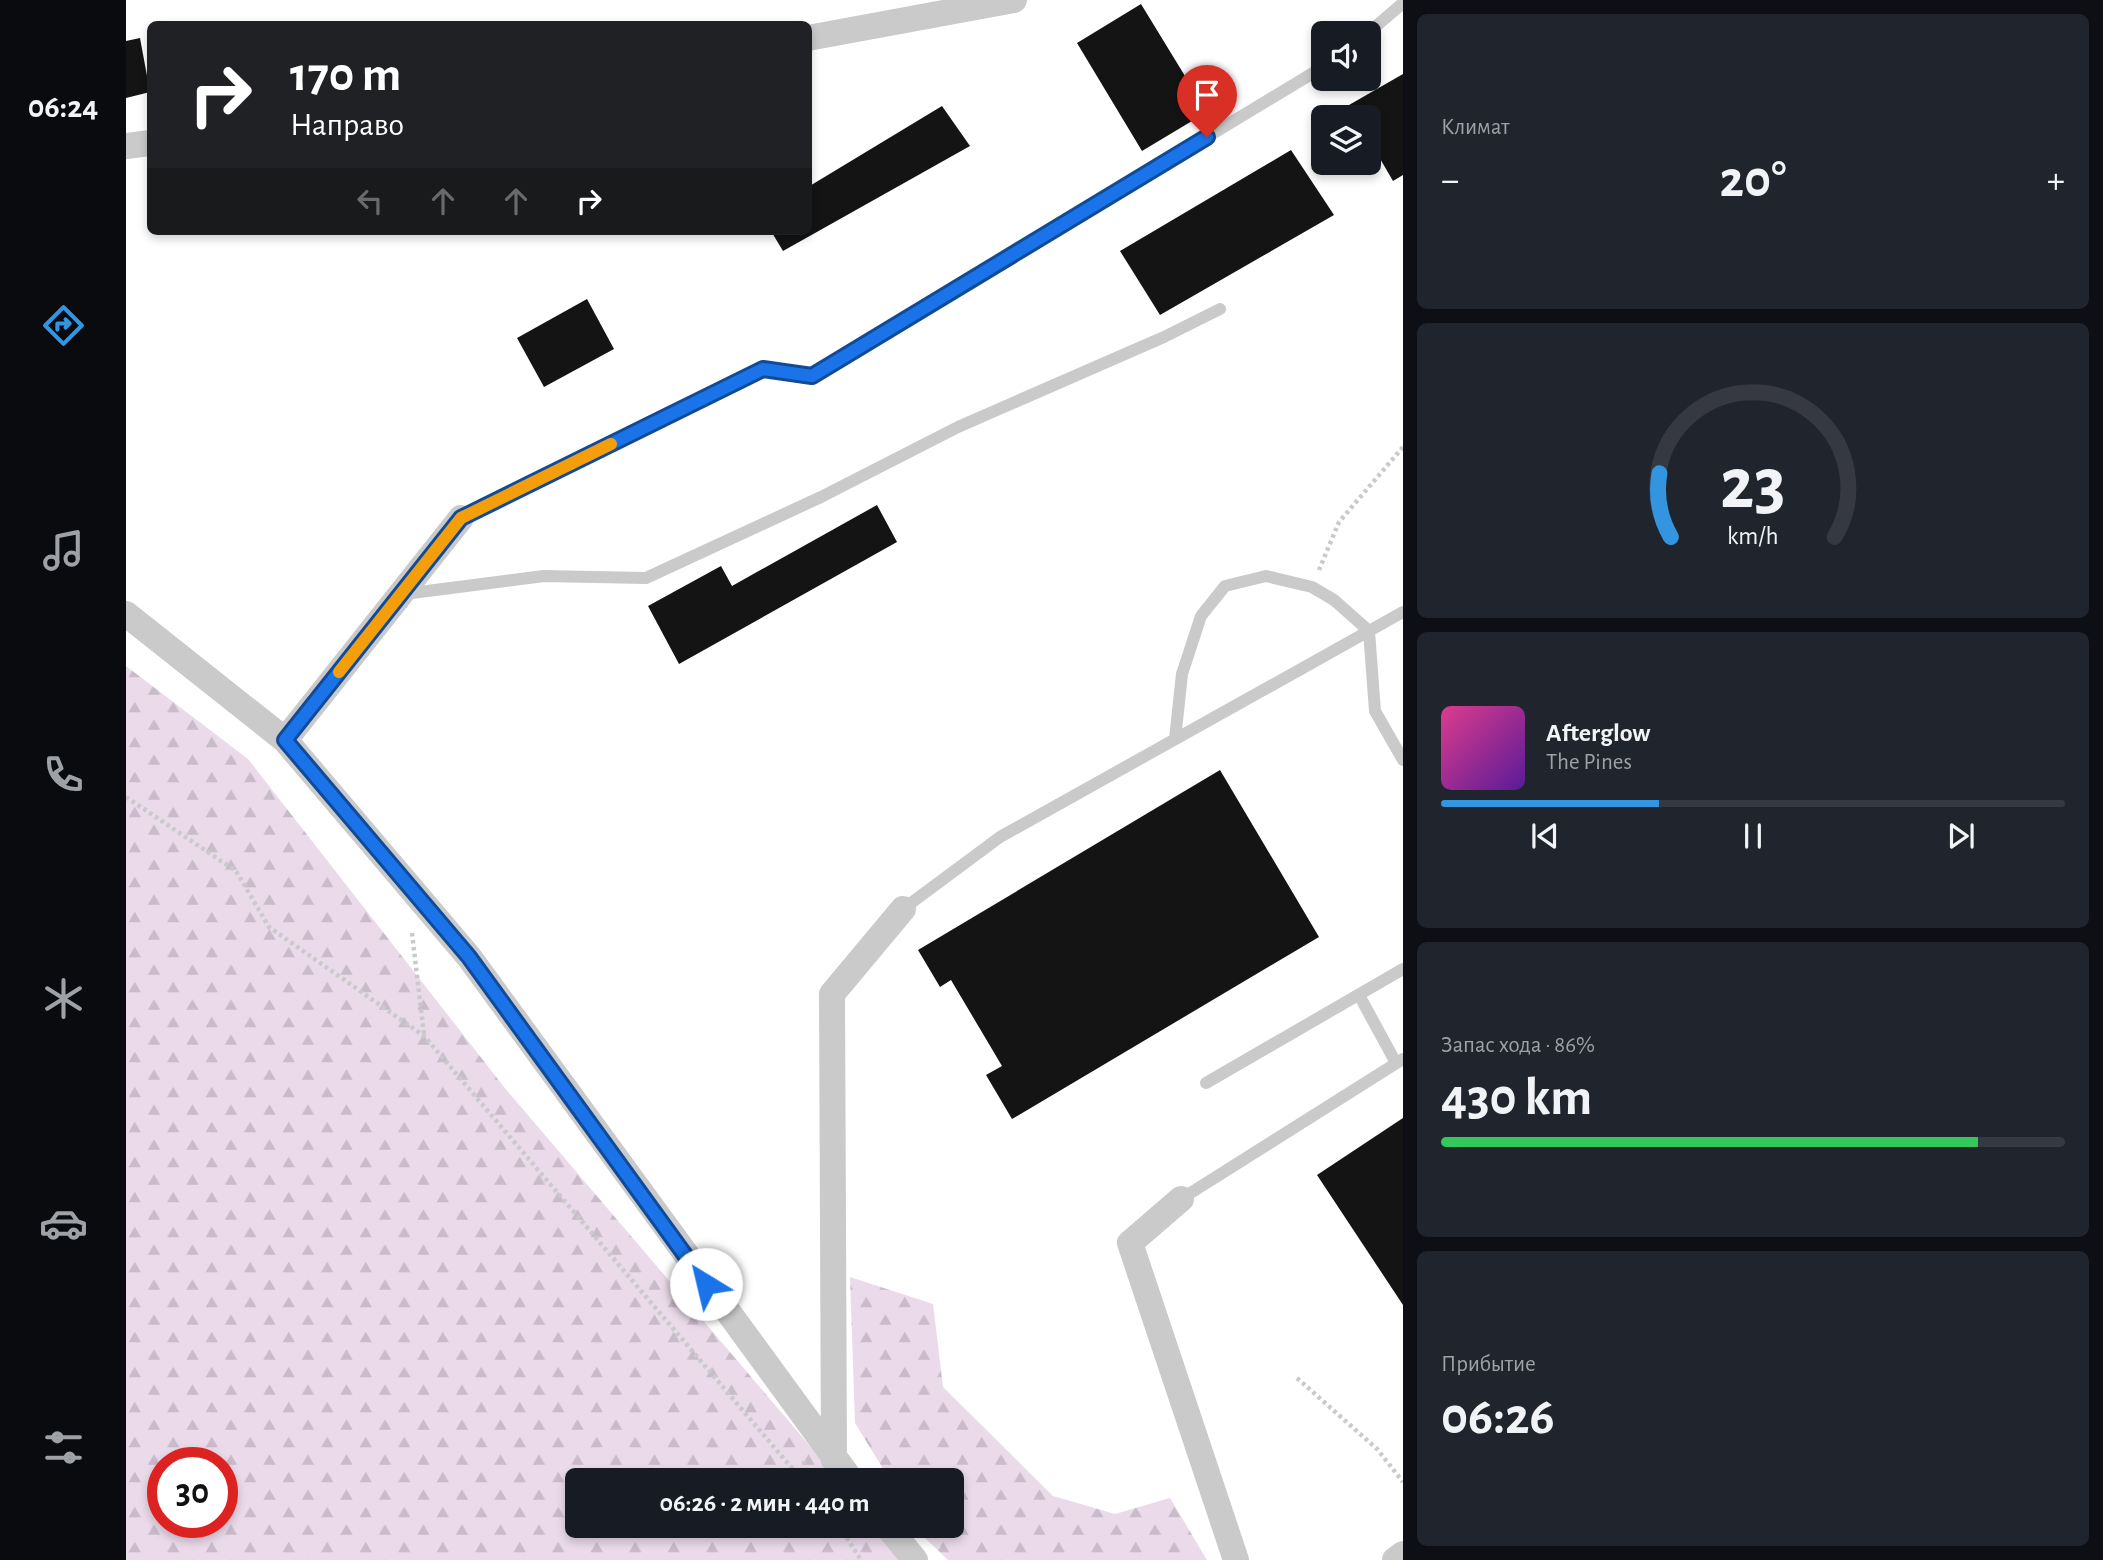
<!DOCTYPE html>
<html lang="ru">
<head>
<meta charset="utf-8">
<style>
	body { margin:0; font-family:"Alegreya Sans",sans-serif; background:#20242c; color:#f1f3f6; height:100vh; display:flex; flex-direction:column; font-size:26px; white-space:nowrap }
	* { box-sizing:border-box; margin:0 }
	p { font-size:23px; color:#9ea1a6 }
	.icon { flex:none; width:38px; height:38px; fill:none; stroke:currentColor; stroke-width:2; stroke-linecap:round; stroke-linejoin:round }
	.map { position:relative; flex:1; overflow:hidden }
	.sheet { display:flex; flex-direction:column; gap:14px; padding:14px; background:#0d0f14; width:700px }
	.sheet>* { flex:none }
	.guide { position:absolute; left:21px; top:21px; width:665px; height:214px; border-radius:10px; box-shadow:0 4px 10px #0003; background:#202124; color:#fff; overflow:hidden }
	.fabs { position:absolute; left:1185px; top:21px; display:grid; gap:14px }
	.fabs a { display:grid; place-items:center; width:70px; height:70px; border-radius:10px; background:#171b24; box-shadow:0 4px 10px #0003; font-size:35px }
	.speed { position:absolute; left:21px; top:1447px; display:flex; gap:14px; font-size:35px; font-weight:700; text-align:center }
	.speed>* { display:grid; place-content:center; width:91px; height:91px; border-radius:50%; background:#171b24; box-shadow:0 4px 10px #0003; line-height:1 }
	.speed .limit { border:10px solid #d22; background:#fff; color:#111 }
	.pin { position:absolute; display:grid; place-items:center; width:60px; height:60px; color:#fff; margin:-72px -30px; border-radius:50% 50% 50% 0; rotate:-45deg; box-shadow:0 0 7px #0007 }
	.pin .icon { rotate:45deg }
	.me { position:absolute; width:77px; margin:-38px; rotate:324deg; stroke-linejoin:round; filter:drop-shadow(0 0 5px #0008) }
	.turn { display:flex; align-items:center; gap:24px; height:147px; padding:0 28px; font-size:32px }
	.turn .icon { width:91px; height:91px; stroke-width:2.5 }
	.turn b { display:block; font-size:49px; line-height:60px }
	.lanes { display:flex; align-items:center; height:66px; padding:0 28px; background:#0003; justify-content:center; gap:35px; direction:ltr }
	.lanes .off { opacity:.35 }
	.big { font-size:52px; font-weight:700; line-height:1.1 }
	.sheet .widget { flex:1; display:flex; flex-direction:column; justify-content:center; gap:10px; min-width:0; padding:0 24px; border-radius:10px; background:#20242c }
	.sheet .dial { align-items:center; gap:0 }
	.dial svg { height:182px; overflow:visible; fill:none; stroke:#363941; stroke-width:7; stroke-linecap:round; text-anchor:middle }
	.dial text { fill:#f1f3f6; stroke:none }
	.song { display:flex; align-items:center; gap:21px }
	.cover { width:84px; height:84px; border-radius:10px; background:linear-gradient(135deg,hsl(330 70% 55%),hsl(270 70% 35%)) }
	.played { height:7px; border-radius:4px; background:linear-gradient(90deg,#3395e0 35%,#363941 35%) }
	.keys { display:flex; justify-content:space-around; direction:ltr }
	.heat { display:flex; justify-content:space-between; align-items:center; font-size:38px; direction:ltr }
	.charge { height:10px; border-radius:5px; background:linear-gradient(90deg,#34c759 86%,#363941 0) }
	.trip { position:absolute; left:439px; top:1468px; width:399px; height:70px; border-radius:10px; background:#171b24; box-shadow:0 4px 10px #0003; font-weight:700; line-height:70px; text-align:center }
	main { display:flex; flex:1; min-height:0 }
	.tab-bar { display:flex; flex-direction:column; width:126px; justify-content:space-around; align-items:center; background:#090b0e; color:#9ea1a6 }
	.tab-bar .icon { width:49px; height:49px }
	.tab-bar .selected { color:#3395e0 }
	.tab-bar b { font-size:32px; color:#f1f3f6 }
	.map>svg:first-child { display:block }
	.forest { fill:url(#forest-firs); fill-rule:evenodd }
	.building { fill:#141414 }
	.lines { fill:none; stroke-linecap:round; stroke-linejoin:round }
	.path { stroke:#cacaca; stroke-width:4.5; stroke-dasharray:3.5 3.5; stroke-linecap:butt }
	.lane { stroke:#cacaca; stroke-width:12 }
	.street { stroke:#cacaca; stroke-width:26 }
	.route-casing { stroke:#114b97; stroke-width:18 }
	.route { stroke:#1a73e8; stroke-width:12 }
	.slow { stroke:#f59e0b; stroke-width:12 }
</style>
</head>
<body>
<main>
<nav class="tab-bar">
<b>06:24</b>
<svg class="icon selected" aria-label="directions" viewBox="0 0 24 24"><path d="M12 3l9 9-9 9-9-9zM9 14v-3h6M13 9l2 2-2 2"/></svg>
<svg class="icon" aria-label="music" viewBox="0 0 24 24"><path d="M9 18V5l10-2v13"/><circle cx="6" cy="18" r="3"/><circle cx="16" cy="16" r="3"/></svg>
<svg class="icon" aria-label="phone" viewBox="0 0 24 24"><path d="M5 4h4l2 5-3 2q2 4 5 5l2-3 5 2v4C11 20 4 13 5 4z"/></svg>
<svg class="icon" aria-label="climate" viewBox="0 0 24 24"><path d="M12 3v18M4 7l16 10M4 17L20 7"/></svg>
<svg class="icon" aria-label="car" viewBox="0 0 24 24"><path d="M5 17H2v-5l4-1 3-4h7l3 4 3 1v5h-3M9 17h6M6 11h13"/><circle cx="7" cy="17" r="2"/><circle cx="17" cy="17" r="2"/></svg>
<svg class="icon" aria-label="filters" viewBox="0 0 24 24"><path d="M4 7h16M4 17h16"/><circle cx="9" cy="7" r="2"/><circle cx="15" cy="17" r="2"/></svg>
</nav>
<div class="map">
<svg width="1277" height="1560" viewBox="0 0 1277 1560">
	<defs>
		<pattern id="forest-firs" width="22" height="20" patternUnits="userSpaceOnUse" patternTransform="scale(1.75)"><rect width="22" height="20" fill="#eadaea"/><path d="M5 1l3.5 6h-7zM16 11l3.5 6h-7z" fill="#c9bbc9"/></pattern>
	</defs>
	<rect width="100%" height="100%" fill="#fff"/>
	<path class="forest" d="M 0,666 L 122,759 L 378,1087 L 713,1480 L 452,1480 L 452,1526 L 752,1526 L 781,1560 L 0,1560 ZM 37,1463 L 96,1463 L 96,1522 L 37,1522 Z
		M 724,1277 L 807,1304 L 817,1387 L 927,1496 L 989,1514 L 1044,1498 L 1081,1560 L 822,1560 L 799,1538 L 792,1526 L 826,1526 L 826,1480 L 764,1480 L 729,1423 Z"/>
	<path class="building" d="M 1015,4 L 1081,112 L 1016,151 L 951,43 Z
		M 14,38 L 24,92 L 0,98 L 0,41 Z
		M 1277,74 L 1277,175 L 1267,181 L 1242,138 L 1242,117 L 1231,117 L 1223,105 Z
		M 816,106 L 844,146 L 657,251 L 645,231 L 682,231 L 682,187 Z
		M 1165,150 L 1208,215 L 1034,315 L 994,251 Z
		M 461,299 L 488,349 L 418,387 L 391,338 Z
		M 751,505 L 771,542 L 553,664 L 522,606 L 595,566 L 606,586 Z
		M 1094,770 L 1193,937 L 886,1119 L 860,1075 L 876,1066 L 825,980 L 814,987 L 792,950 Z
		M 1277,1118 L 1277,1305 L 1191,1175 Z"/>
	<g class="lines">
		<path class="path" d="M 1193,570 L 1213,522 L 1277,447
			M 0,797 L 110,871 L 143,927 L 298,1036 L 676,1480
			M 286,933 L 298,1035
			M 1171,1378 L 1251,1449 L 1277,1482
			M 678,1461 L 679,1480
			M 713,1526 L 735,1560"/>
		<path class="lane" d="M 1242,33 L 1277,3
			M 335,518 L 637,369 L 686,376 L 1197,67
			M 278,594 L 418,576 L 520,578 L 695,497 L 832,427 L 1038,337 L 1094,309
			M 1049,739 L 1056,674 L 1075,616 L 1099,586 L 1140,576 L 1186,587 L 1208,600 L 1243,631 L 1249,711 L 1277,760
			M 777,909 L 874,837 L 1277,612
			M 1233,995 L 1270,1063
			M 1080,1083 L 1277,969
			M 1055,1199 L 1277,1059"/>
		<path class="street" d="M 682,38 L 888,0
			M 0,146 L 24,143
			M 0,614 L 159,740 L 343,957 L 725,1480
			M 159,740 L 335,518
			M 1055,1199 L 1004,1243 L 1110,1560
			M 708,1460 L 706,994 L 777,909
			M 761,1526 L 789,1560
			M 1269,1560 L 1277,1554"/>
	</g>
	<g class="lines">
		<g class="route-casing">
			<path id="route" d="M 580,1284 L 343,957 L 159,740 L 335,518 L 637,369 L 686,376 L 1081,137"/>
		</g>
		<use href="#route" class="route"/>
		<path class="slow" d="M 213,672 L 335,518 L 485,444"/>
	</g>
</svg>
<div class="fabs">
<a><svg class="icon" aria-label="sound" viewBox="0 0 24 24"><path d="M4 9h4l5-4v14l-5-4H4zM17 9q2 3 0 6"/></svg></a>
<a><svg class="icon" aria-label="layers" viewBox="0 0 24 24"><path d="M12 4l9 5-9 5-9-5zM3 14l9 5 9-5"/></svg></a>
</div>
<div class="speed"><div class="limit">30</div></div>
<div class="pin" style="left:1081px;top:137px;background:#d93025"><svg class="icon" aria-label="arrive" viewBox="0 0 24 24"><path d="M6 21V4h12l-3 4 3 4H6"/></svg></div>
<svg class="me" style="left:580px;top:1284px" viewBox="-20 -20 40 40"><circle r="19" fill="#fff"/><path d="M0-13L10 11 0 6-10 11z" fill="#1a73e8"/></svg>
<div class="trip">06:26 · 2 мин · 440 m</div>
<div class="guide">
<div class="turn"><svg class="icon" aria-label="right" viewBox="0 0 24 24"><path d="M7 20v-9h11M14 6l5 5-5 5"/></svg><div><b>170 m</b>Направо</div></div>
<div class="lanes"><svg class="icon off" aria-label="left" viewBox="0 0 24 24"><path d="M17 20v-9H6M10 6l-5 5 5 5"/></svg><svg class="icon off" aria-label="ahead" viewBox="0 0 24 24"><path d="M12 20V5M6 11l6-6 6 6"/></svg><svg class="icon off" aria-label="ahead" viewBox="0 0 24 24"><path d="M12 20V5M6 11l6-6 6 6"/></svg><svg class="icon" aria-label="right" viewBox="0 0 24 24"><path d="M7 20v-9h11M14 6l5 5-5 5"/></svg></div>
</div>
</div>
<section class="sheet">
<div class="widget"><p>Климат</p>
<div class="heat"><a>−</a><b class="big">20°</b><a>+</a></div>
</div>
<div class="widget dial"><svg viewBox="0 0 100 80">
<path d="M14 69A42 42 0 1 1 86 69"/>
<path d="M14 69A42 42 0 0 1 9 41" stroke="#3395e0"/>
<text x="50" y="56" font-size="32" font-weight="700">23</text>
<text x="50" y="72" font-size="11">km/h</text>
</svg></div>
<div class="widget">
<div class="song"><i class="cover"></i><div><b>Afterglow</b><p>The Pines</p></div></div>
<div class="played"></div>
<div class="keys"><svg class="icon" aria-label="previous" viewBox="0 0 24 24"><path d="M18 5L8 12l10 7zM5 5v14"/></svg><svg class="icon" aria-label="pause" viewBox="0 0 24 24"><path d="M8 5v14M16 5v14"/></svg><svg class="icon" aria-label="next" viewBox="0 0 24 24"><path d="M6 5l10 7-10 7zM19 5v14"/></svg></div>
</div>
<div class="widget"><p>Запас хода · 86%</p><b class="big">430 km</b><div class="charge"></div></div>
<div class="widget"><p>Прибытие</p><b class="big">06:26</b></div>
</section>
</main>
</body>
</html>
